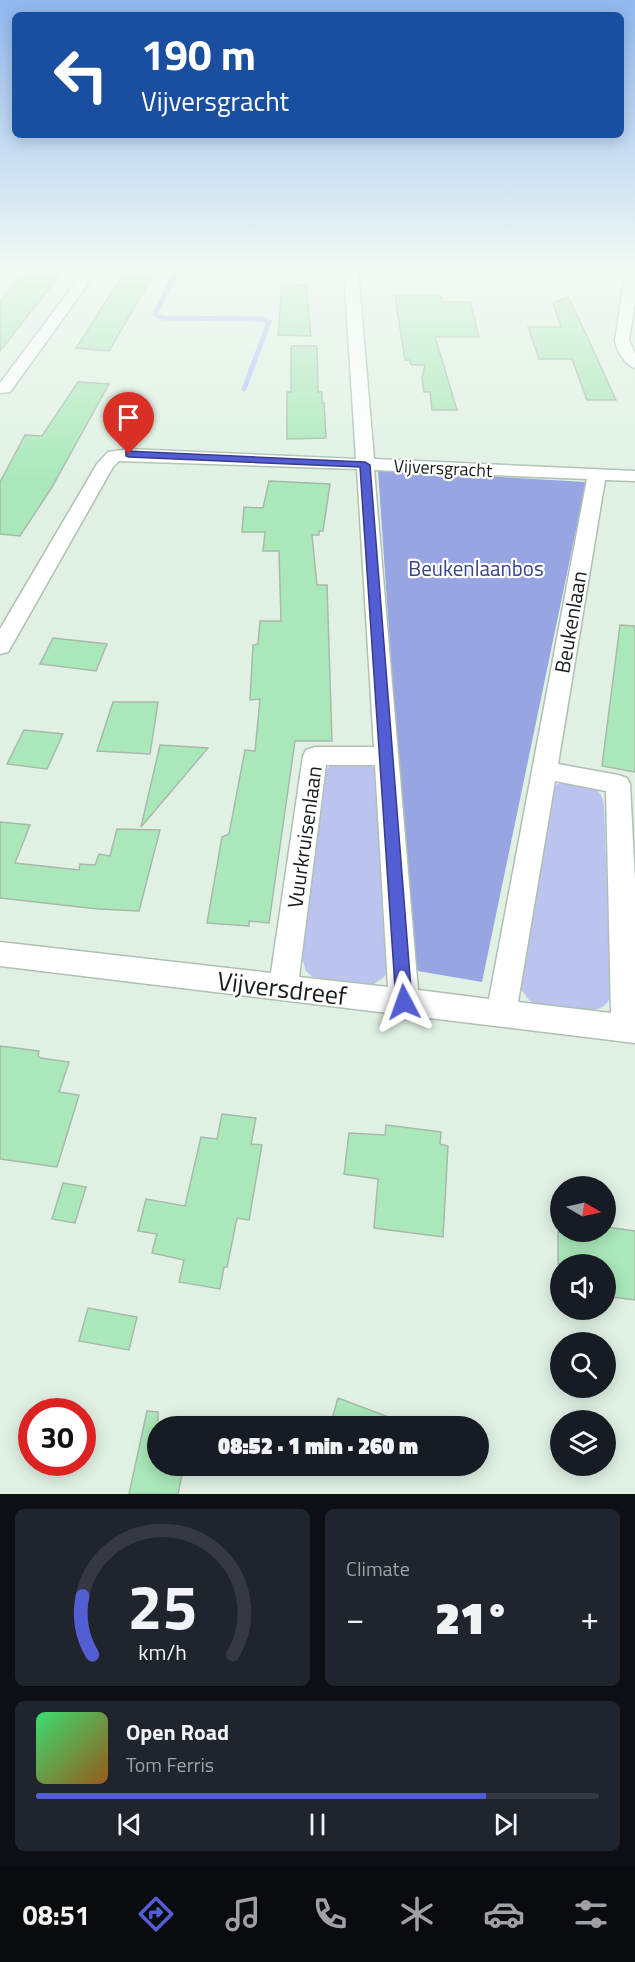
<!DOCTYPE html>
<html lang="en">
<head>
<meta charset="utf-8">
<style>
	body { margin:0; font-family:"Titillium Web",sans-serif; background:#20242c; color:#f1f3f6; height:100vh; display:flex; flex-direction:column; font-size:22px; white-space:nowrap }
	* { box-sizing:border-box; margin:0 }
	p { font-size:20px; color:#9ea1a6 }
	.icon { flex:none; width:33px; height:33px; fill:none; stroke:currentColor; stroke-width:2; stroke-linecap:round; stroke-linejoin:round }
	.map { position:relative; height:1494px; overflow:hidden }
	.details { display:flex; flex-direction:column; gap:15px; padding:15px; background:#0d0f14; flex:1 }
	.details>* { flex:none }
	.banner { position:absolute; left:12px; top:12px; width:612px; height:126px; border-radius:9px; box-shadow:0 3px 15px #0003; background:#1a4fa0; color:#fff; overflow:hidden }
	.needle { width:39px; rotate:99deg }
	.tools { position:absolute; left:550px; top:1176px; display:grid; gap:12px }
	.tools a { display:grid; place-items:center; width:66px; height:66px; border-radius:50%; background:#171b24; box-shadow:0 3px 15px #0003; font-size:30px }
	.speed { position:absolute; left:18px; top:1398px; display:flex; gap:12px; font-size:30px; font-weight:700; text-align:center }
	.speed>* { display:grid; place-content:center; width:78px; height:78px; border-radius:50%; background:#171b24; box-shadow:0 3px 15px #0003; line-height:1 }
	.speed .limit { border:9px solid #d22; background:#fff; color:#111 }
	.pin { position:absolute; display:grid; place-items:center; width:51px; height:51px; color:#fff; margin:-62px -26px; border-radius:50% 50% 50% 0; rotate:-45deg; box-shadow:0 0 6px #0007 }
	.pin .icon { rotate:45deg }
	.me { position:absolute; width:66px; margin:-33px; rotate:356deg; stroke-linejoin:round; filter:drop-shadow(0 0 4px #0008) }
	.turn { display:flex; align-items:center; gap:21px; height:126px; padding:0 30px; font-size:27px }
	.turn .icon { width:78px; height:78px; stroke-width:2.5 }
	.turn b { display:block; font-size:42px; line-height:51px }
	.big { font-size:45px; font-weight:800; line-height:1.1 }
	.details .card { flex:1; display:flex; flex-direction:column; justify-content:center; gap:9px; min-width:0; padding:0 21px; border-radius:9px; background:#20242c }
	.details .dial { align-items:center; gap:0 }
	.dial svg { height:156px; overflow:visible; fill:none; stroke:#363941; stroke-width:7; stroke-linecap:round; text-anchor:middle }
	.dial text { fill:#f1f3f6; stroke:none }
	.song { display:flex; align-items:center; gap:18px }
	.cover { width:72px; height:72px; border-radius:9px; background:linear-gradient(135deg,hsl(140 70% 55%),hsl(30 70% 35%)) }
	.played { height:6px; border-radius:3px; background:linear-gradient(90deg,#535ed5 80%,#363941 80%) }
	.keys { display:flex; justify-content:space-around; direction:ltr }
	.heat { display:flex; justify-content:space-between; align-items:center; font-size:33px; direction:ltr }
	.details .tiles { flex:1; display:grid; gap:15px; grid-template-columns:1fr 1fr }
	.card:last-child { grid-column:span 2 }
	.trip { position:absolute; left:147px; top:1416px; width:342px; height:60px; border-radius:30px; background:#171b24; box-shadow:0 3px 15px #0003; font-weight:800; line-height:60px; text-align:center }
	.menu { display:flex; height:96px; justify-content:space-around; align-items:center; background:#090b0e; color:#9ea1a6 }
	.menu .icon { width:42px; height:42px }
	.menu .current { color:#535ed5 }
	.menu b { font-size:27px; color:#f1f3f6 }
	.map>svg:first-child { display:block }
	.green { fill:#bac4ee }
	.forest { fill:#97a5e2 }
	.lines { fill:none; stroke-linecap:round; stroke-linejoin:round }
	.stream { stroke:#b0befd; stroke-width:5 }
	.building { fill:#aae8b9; stroke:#a8b9ac; stroke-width:1.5 }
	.minor-casing { stroke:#afbfb2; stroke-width:3 }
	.minor { fill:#fff; fill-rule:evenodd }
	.route { fill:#535ed5; stroke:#363d8a; stroke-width:1.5 }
	.labels { text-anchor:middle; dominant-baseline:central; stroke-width:4.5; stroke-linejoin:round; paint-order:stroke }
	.far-street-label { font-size:18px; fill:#171d18; stroke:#fff }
	.park-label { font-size:21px; fill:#39428b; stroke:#fff }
	.street-label { font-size:21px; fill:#171d18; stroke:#fff }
	.near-street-label { font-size:26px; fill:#171d18; stroke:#fff }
</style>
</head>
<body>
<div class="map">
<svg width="635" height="1494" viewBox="0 0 635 1494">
	<rect width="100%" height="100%" fill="#e0f1e4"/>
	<path class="green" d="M 356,762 L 376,768 L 390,968 L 384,977 L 374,984 L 319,983 L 306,971 L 302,958 L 325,771 L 331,765 Z
		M 562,782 C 581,782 601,783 604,805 L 611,996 C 608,1002 605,1007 598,1009 C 587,1013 547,1010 536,1005 C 529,1002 525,994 520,988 L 553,792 L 556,785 Z"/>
	<path class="forest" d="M 378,470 L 586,482 L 482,982 L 412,970 Z"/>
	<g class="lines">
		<path class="stream" d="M 177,270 L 155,314 L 163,318 L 263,319 L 269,322 L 244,389"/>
	</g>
	<path class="building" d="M 32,270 L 64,270 L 0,351 L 0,301 L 25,272 Z
		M 126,270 L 156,270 L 109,351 L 76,348 Z
		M 282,284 L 306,285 L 311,336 L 278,335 Z
		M 395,296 L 441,296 L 442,302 L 470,302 L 479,337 L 435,337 L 457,410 L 432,410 L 430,392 L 424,392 L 422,378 L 425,365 L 411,365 L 410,360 L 405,360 Z
		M 568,297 L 585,332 L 616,400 L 587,400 L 572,359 L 539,359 L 528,327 L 561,327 L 553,303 Z
		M 291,346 L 317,346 L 318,392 L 322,392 L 322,403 L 324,403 L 326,438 L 287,439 L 287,392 L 291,392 Z
		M 78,382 L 109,384 L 52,487 L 20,536 L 0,534 L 0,482 L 25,435 L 42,436 Z
		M 269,481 L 330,484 L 323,531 L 319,531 L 319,535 L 312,535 L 317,585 L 327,585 L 332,741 L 295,741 L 269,923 L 249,921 L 249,926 L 207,923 L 222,837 L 229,834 L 245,750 L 255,751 L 260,699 L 250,700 L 253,645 L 258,644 L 260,621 L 281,621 L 279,551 L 263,551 L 265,532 L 242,532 L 244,507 L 263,508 Z
		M 620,625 L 635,626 L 635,772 L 602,766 Z
		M 53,638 L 107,644 L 96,671 L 40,664 Z
		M 113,702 L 158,702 L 150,754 L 97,751 Z
		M 24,730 L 63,734 L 47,769 L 7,764 Z
		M 160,745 L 208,748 L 141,827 Z
		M 0,822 L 30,825 L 15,863 L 79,870 L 80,864 L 95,865 L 99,854 L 110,856 L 117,829 L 160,830 L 139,911 L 98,909 L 0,898 Z
		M 0,1046 L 39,1051 L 38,1056 L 41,1058 L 69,1062 L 59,1092 L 79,1095 L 57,1167 L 0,1159 Z
		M 222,1114 L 256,1118 L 251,1144 L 262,1145 L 249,1220 L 237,1218 L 227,1267 L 224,1267 L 220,1289 L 179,1282 L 184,1260 L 152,1253 L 157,1234 L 138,1231 L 146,1199 L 185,1206 L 201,1137 L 217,1139 Z
		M 386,1125 L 441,1132 L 440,1144 L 448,1146 L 443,1237 L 374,1228 L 378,1179 L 344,1174 L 349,1133 L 385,1135 Z
		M 63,1183 L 86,1187 L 75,1223 L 52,1219 Z
		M 606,1227 L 635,1231 L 635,1300 L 606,1296 L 606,1264 L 558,1264 L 558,1232 L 606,1232 Z
		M 88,1308 L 137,1317 L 129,1350 L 79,1341 Z
		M 338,1398 L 407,1424 L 407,1426 L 330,1426 Z
		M 147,1411 L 158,1412 L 158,1466 L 184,1466 L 178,1494 L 129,1494 Z"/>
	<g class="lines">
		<g class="minor-casing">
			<path id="minor" d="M 85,270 L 98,270 L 10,392 L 0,393 L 0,383 Z
				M 344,270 L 358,270 L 374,459 L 635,471 L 635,481 L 605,480 L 558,764 L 618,775 L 627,778 L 630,784 L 635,880 L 635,1043 L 0,966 L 0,942 L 271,973 L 303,756 L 306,750 L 315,747 L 374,747 L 357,469 L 119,461 L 113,467 L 11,647 L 8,652 L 0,654 L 0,629 L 97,464 L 108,452 L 129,449 L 356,459 ZM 374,470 L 587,479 L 489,999 L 418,990 ZM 326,765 L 375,765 L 388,987 L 299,977 ZM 555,781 L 606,791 L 611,1013 L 518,1002 Z
				M 626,270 L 635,270 L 635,302 L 629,340 L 635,353 L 635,368 C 625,365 616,350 615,340 Z"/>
		</g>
		<use href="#minor" class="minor"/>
	</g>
	<linearGradient id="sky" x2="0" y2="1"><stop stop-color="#91b8f0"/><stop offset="0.56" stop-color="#f1f9f3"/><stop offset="1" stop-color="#f1f9f3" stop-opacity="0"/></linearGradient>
	<rect width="635" height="480" fill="url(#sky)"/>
	<path class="route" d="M 126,451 L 365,462 L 370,465 L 412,1002 L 410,1007 L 404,1009 L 398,1007 L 396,1002 L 360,467 L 129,457 L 126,456 Z"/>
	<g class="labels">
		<g class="far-street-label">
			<text transform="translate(443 468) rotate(3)">Vijversgracht</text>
		</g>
		<g class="park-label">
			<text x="476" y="568">Beukenlaanbos</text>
		</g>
		<g class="street-label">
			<text transform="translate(570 622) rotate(-80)">Beukenlaan</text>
			<text transform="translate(304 837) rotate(-82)">Vuurkruisenlaan</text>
		</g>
		<g class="near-street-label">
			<text transform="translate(282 988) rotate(7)">Vijversdreef</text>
		</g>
	</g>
</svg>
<div class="tools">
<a><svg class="needle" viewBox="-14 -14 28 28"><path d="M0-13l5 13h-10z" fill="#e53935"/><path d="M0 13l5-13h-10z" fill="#9ea1a6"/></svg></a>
<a><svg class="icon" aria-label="sound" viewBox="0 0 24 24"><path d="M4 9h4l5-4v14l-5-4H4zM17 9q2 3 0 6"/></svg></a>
<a><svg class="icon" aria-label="search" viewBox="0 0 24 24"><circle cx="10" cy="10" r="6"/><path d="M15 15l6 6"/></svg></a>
<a><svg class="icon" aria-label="layers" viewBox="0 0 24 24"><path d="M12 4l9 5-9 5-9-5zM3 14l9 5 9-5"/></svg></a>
</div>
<div class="speed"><div class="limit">30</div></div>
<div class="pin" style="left:129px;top:454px;background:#d93025"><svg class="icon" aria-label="arrive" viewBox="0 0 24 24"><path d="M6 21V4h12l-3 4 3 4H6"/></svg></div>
<svg class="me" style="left:404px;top:1002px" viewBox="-20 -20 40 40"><path d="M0-17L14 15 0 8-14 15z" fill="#535ed5" stroke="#fff" stroke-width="4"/></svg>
<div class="trip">08:52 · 1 min · 260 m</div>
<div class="banner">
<div class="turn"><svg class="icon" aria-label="left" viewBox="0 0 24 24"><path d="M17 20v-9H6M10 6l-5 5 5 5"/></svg><div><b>190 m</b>Vijversgracht</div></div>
</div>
</div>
<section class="details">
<div class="tiles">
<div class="card dial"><svg viewBox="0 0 100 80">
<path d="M14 69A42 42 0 1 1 86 69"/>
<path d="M14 69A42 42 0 0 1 9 39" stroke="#535ed5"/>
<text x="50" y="56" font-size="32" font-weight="700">25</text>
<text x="50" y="72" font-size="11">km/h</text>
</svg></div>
<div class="card"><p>Climate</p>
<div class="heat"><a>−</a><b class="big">21°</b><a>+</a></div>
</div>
<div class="card">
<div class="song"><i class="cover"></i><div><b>Open Road</b><p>Tom Ferris</p></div></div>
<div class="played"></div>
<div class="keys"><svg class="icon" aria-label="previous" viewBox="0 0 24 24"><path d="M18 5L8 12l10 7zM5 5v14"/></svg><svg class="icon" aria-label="pause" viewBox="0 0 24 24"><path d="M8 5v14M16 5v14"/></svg><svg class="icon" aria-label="next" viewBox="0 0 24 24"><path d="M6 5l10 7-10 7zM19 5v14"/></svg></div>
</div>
</div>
</section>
<nav class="menu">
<b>08:51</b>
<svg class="icon current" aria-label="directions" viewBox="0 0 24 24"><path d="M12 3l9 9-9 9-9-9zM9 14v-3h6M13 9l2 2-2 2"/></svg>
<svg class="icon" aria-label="music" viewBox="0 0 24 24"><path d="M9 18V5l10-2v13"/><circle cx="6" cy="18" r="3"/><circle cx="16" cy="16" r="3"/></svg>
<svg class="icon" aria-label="phone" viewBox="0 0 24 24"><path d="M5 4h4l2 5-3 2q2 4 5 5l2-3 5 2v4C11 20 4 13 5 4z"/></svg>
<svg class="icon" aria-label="climate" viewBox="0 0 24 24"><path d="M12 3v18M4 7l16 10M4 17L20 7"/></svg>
<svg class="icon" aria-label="car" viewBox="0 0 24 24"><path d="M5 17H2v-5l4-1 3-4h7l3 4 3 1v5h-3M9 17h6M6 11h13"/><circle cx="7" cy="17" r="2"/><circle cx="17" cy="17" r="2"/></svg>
<svg class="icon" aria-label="filters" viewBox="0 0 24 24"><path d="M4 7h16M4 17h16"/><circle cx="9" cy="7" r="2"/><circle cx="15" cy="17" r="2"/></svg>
</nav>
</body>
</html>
